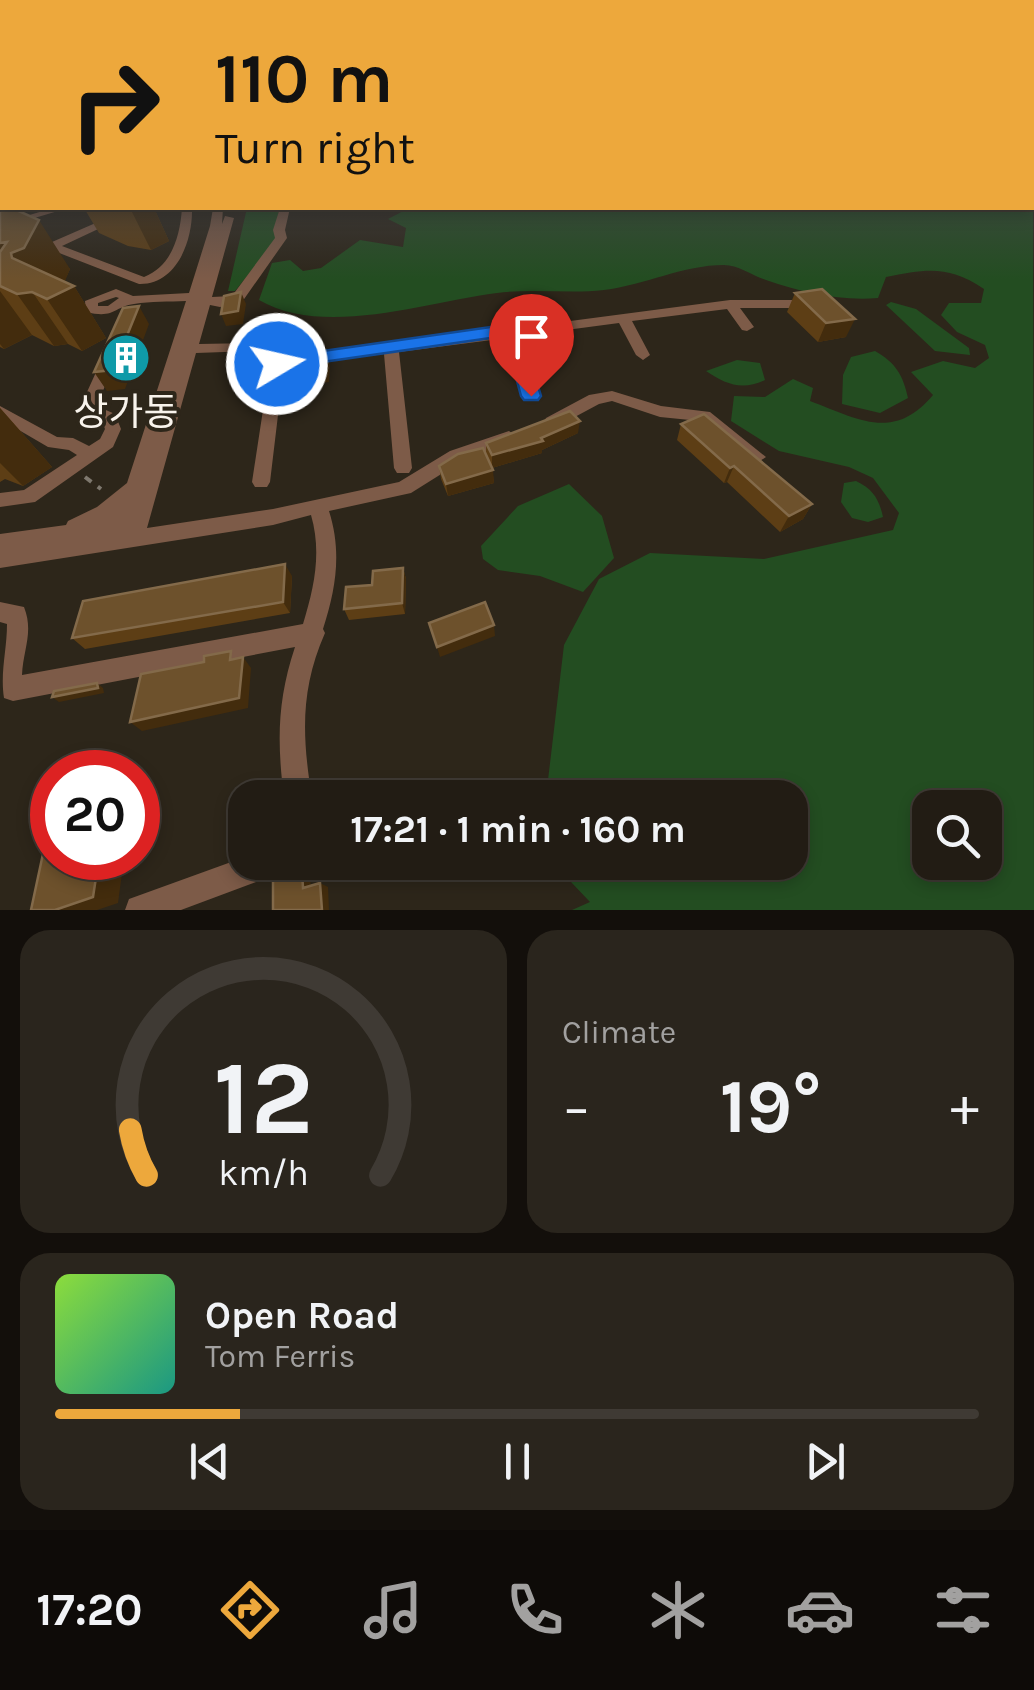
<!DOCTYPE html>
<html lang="en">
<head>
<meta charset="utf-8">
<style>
	body { margin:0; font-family:Karla,"Noto Sans KR",sans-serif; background:#2a251d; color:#f1f3f6; height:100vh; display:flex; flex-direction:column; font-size:38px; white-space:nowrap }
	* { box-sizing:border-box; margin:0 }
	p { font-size:32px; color:#a2a1a0 }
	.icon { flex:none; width:55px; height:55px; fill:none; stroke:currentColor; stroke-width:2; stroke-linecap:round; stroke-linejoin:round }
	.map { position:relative; height:910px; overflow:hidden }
	.panel { display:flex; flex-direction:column; gap:20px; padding:20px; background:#130f0b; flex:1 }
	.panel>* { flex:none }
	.top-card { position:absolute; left:0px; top:0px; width:1035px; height:210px; box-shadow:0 5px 15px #0003,0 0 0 2px #3f3a34; background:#eda83c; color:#111; overflow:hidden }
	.fabs { position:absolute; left:912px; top:790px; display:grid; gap:20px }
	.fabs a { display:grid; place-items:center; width:90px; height:90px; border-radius:20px; background:#221c14; box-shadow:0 5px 15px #0003,0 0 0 2px #3f3a34; font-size:50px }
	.speed { position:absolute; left:30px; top:750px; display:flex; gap:20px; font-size:50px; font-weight:700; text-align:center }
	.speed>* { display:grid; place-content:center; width:130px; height:130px; border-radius:50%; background:#221c14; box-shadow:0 5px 15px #0003,0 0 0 2px #3f3a34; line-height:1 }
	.speed .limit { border:15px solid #d22; background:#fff; color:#111 }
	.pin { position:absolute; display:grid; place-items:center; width:85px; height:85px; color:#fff; margin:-102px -42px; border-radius:50% 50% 50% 0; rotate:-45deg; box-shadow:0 0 10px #0007 }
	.pin .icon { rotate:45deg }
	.me { position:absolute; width:110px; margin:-55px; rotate:81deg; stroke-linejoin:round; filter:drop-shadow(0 0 8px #0008) }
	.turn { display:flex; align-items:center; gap:35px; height:210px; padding:0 50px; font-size:45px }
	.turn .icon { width:130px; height:130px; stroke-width:2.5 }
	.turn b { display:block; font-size:70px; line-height:85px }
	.big { font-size:75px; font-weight:700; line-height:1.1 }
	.panel .widget { flex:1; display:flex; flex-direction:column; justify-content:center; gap:15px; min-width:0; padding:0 35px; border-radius:30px; background:#2a251d }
	.panel .dial { align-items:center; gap:0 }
	.dial svg { height:260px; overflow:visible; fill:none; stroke:#3f3a34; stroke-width:7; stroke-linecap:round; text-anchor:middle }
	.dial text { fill:#f1f3f6; stroke:none }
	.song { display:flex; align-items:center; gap:30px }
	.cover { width:120px; height:120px; border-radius:15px; background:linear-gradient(135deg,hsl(90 70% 55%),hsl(170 70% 35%)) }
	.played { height:10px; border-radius:5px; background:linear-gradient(90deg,#eda83c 20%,#3f3a34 20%) }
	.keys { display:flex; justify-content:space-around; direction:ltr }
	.heat { display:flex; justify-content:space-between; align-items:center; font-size:55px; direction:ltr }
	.panel .tiles { flex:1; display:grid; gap:20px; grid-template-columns:1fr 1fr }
	.widget:last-child { grid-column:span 2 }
	.trip { position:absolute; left:228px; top:780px; width:580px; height:100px; border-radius:30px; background:#221c14; box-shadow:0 5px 15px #0003,0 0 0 2px #3f3a34; font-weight:700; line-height:100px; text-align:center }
	.menu { display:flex; height:160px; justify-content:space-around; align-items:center; background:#0e0b08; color:#a2a1a0 }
	.menu .icon { width:70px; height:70px }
	.menu .active { color:#eda83c }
	.menu b { font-size:45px; color:#f1f3f6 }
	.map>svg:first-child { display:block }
	.green { fill:#234d21; fill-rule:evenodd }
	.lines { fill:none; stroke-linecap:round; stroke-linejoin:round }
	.path { stroke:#7e786e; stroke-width:4; stroke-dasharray:8 8; stroke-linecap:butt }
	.minor { fill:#7d5b48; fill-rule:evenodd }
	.wall { fill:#5d3e15 }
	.shaded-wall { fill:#432c0d }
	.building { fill:#6d512c; stroke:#836a4a; stroke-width:2.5 }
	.route { fill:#1a73e8; stroke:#114b97; stroke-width:2.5 }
	.labels { text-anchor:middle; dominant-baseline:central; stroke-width:8; stroke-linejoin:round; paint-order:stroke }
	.poi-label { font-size:38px; fill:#f8f3ec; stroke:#2d261a }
</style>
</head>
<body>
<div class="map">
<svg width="1034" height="910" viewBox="0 0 1034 910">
	<rect width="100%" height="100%" fill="#2d261a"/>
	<path class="green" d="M 1033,188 L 1034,910 L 572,910 L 590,902 L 553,863 L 790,862 L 790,798 L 546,797 L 564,645 L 599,579 L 650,553 L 764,559 L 893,530 L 899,513 L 873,478 L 849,467 L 779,451 L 731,421 L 734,396 L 765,397 L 793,379 L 813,388 L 810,401 C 858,419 894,442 933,395 L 911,372 L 943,361 L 975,368 L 989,358 L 985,345 L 957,332 L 941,315 L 949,303 L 981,303 L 984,289 C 948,265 927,269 886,277 L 878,298 C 840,301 803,293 766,280 C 753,276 738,265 724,265 C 683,265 645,285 604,290 C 569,294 533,288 497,293 C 426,302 324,338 259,300 L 272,263 L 290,260 L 303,271 L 321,268 L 360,240 L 403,247 L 406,228 L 388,219 L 409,208 L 1032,208 ZM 930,808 L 985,808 L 985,862 L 930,862 Z
		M 247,208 L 280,208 L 274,231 L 278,238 L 235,291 L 228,291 Z
		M 891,302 L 916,309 L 969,348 L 970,355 L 935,351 L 886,305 Z
		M 875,351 C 896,363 903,375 908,398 L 880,413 L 842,404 L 843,375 L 851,357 Z
		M 737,360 L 760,363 L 765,380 C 742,391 725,384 706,371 Z
		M 856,481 C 873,489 879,499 883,517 L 868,522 L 852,518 L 841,502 L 844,483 Z
		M 569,484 L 602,516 L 614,558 L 583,592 L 540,576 L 498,570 L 483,559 L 481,546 L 518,506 Z"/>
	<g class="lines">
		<path class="path" d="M 85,477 L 101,489"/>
		<path class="minor" d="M 0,163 L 2,163 L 2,169 L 0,169 Z
			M 1032,174 L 1034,174 L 1034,180 L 1032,180 Z
			M 2,182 L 2,188 L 0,189 L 0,183 Z
			M 53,208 L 68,208 L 11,225 L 6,222 Z
			M 130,208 L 143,208 L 62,246 L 144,277 C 172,266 180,236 182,208 L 192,208 C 193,240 177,285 139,284 L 0,230 L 0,223 L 52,242 Z
			M 213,208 L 223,208 L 222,224 L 225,216 L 234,218 L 212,297 L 232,296 L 275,238 L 273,230 L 280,208 L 290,208 L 285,230 L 287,238 L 242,302 L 220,307 L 210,305 L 199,344 L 253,343 L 316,353 L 506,329 L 512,326 L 517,328 L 730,300 L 806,300 L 813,304 L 806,308 L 740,308 L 754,327 L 747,331 L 742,330 L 727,309 L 632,321 L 650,355 L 643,360 L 636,355 L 619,323 L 521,336 L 539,395 L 531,400 L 523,395 L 507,338 L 399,352 L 412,468 L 409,473 L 397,473 L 394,468 L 384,354 L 316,363 L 291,358 L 284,365 L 270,482 L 267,487 L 255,487 L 252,482 L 270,364 L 277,356 L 253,351 L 196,353 L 147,528 L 273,509 L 399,482 L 450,451 L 509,431 L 517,437 L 515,441 L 462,461 L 411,493 L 329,511 C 342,552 336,589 323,629 L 325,633 C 300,690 302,736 312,798 L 284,798 C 277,742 277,701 295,647 L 13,701 L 4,698 C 0,672 7,650 7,624 L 0,622 L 0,602 L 24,607 C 34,632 23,650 22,675 L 303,624 C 314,588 322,553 311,515 L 273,525 L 0,568 L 0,534 L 66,525 L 68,521 L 97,507 L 127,483 L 186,301 C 169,302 151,301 134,304 C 113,307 115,319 86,312 L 85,301 L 116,289 L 133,296 L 189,293 L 210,226 ZM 116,297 L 119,298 L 108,306 L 98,306 L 98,303 Z
			M 109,354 L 116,359 L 98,403 L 99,407 L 115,414 L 121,429 L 113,447 L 35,502 L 0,507 L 0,493 L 24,490 L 77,455 L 69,450 L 48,447 L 0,419 L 0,406 L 57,437 L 73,438 L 89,446 L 100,439 L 105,429 L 102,421 L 85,414 L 82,403 L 102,359 Z
			M 612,391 L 661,406 L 710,412 L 766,457 L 757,463 L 751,462 L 700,421 L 660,417 L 612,401 L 599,404 L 558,426 L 546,426 L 544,422 L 546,418 L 589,395 Z
			M 245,857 L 245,862 L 287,862 L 283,872 L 181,910 L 125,910 L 129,899 Z"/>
	</g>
	<path class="wall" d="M 0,203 L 70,269 L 64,282 L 74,286 L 106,338 L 82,351 L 68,344 L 54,346 L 32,335 L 4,349 L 0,347 Z
		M 84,208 L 154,208 L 169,241 L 151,250 L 128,246 L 99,233 Z
		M 795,293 L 846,337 L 818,342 L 787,312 Z
		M 0,408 L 52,467 L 23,486 L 5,479 L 0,482 Z
		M 681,424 L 812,504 L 803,519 L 780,532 L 727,482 L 724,483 L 677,440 Z
		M 578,433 L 542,450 L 542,453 L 492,468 L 494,483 L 448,496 L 441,479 L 439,466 L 486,456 L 486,443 Z
		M 403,568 L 406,579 L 405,614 L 349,620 L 344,609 L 372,585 Z
		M 292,576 L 290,613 L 85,649 L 72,638 Z"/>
	<path class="shaded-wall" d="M 130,208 L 154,208 L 169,241 L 151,250 Z
		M 39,220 L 70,269 L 60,293 L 74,286 L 106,338 L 82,351 L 47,299 L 33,293 L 68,344 L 54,346 L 17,294 L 0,275 L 0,238 L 7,242 Z
		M 0,291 L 32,335 L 4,349 L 0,344 Z
		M 241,292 L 246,304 L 243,324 L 226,326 L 221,314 Z
		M 139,306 L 149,324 L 125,389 L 107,391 L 94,372 Z
		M 855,319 L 846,337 L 818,342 L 826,323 Z
		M 326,353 L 330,366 L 329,382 L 285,387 L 280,375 Z
		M 0,408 L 52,467 L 23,486 L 0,463 Z
		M 580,421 L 578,433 L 542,450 L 542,453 L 492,468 L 492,455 L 541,438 Z
		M 734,466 L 727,482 L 724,483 L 730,468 Z
		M 493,470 L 494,483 L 448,496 L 446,484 Z
		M 812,504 L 803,519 L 780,532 L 789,516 Z
		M 285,564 L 292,576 L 290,613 L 283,602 Z
		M 403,568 L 406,579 L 405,614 L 402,603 Z
		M 494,625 L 495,636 L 440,657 L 437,647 Z
		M 243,657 L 251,668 L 248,708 L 142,731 L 130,722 Z
		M 97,683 L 103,688 L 104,693 L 59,702 L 52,697 Z
		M 99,858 L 124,858 L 118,903 L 97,910 L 55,910 Z
		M 302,870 L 310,874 L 311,893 L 303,888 Z
		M 320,883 L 328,887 L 329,910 L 322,910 Z"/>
	<path class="building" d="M 0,203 L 2,204 L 2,208 L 12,208 L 39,220 L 24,248 L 11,253 L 12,258 L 74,286 L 47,299 L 32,292 L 17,294 L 0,286 L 0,252 L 7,242 L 0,243 Z
		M 822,289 L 855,319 L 826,323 L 795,293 Z
		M 241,292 L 238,311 L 221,314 L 224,296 Z
		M 139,306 L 113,370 L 94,372 L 123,308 Z
		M 326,353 L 325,369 L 280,375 L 282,358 Z
		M 570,411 L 580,421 L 541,438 L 543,441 L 492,455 L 486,443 Z
		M 704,414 L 812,504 L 789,516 L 734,466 L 730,468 L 681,424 Z
		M 483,448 L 493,470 L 446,484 L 439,466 L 458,454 Z
		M 285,564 L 283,602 L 72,638 L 83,601 Z
		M 403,568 L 402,603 L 344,609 L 346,587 L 372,585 L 373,571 Z
		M 485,602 L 494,625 L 437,647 L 429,623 Z
		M 231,651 L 230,660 L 243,657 L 239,698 L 130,722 L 141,674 L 204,662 L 204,656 Z
		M 97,683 L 98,688 L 52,697 L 54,691 Z
		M 52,834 L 52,858 L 99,858 L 93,897 L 55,910 L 31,910 L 47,835 Z
		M 302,870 L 303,888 L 320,883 L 322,910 L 273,910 L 273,880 Z"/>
	<linearGradient id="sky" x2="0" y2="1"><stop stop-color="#19150e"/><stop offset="0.54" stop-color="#464749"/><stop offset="1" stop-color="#464749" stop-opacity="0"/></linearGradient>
	<rect width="1034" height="279" fill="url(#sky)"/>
	<path class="route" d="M 512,324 L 521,330 L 541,396 L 538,400 L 524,400 L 521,396 L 505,336 L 316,363 L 292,360 L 277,370 L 267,364 L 287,348 L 316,352 Z"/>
	<defs>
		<g id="building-disc" transform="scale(2.5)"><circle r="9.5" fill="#0f9aa8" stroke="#2d261a"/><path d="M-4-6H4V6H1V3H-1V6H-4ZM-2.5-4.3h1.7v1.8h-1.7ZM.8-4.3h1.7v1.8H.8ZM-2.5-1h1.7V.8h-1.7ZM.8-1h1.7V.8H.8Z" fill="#fff"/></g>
	</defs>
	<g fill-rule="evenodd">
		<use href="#building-disc" x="126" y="358"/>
	</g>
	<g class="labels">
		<g class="poi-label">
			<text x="126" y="412">상가동</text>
		</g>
	</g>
</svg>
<div class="fabs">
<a><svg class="icon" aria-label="search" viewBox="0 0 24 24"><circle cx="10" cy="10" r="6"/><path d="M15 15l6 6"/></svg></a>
</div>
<div class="speed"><div class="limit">20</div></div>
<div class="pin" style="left:531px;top:396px;background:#d93025"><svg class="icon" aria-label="arrive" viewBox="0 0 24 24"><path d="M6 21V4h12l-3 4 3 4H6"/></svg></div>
<svg class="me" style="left:277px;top:364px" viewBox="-20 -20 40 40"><circle r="17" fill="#1a73e8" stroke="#fff" stroke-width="3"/><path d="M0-11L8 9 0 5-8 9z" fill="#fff"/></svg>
<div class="trip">17:21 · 1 min · 160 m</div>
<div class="top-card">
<div class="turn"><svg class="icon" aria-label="right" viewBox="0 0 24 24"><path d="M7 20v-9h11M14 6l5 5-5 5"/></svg><div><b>110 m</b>Turn right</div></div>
</div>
</div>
<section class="panel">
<div class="tiles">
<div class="widget dial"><svg viewBox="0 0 100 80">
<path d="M14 69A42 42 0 1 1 86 69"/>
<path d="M14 69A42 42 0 0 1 9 55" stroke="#eda83c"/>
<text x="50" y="56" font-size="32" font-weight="700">12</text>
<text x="50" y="72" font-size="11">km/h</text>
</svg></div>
<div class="widget"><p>Climate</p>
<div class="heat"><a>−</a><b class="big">19°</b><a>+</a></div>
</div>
<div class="widget">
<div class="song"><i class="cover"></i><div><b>Open Road</b><p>Tom Ferris</p></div></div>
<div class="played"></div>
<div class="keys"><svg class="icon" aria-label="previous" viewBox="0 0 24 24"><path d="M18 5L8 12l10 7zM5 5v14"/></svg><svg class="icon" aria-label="pause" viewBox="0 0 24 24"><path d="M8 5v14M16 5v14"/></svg><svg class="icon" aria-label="next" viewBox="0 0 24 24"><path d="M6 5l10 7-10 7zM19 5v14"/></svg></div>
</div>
</div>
</section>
<nav class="menu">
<b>17:20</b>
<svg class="icon active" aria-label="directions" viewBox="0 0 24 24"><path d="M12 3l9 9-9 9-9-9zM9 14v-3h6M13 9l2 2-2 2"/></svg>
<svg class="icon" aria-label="music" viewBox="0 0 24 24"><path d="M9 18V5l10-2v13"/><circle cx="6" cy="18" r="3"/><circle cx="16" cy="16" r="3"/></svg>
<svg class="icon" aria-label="phone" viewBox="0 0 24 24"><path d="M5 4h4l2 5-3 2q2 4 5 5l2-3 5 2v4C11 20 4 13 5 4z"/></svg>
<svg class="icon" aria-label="climate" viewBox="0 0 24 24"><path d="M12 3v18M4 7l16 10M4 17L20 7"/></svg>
<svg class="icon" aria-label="car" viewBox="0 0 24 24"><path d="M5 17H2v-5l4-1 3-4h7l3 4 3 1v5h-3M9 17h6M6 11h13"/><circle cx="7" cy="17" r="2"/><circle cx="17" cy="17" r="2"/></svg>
<svg class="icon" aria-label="filters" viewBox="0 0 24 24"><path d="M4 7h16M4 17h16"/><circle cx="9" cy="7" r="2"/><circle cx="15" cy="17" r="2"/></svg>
</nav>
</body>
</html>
